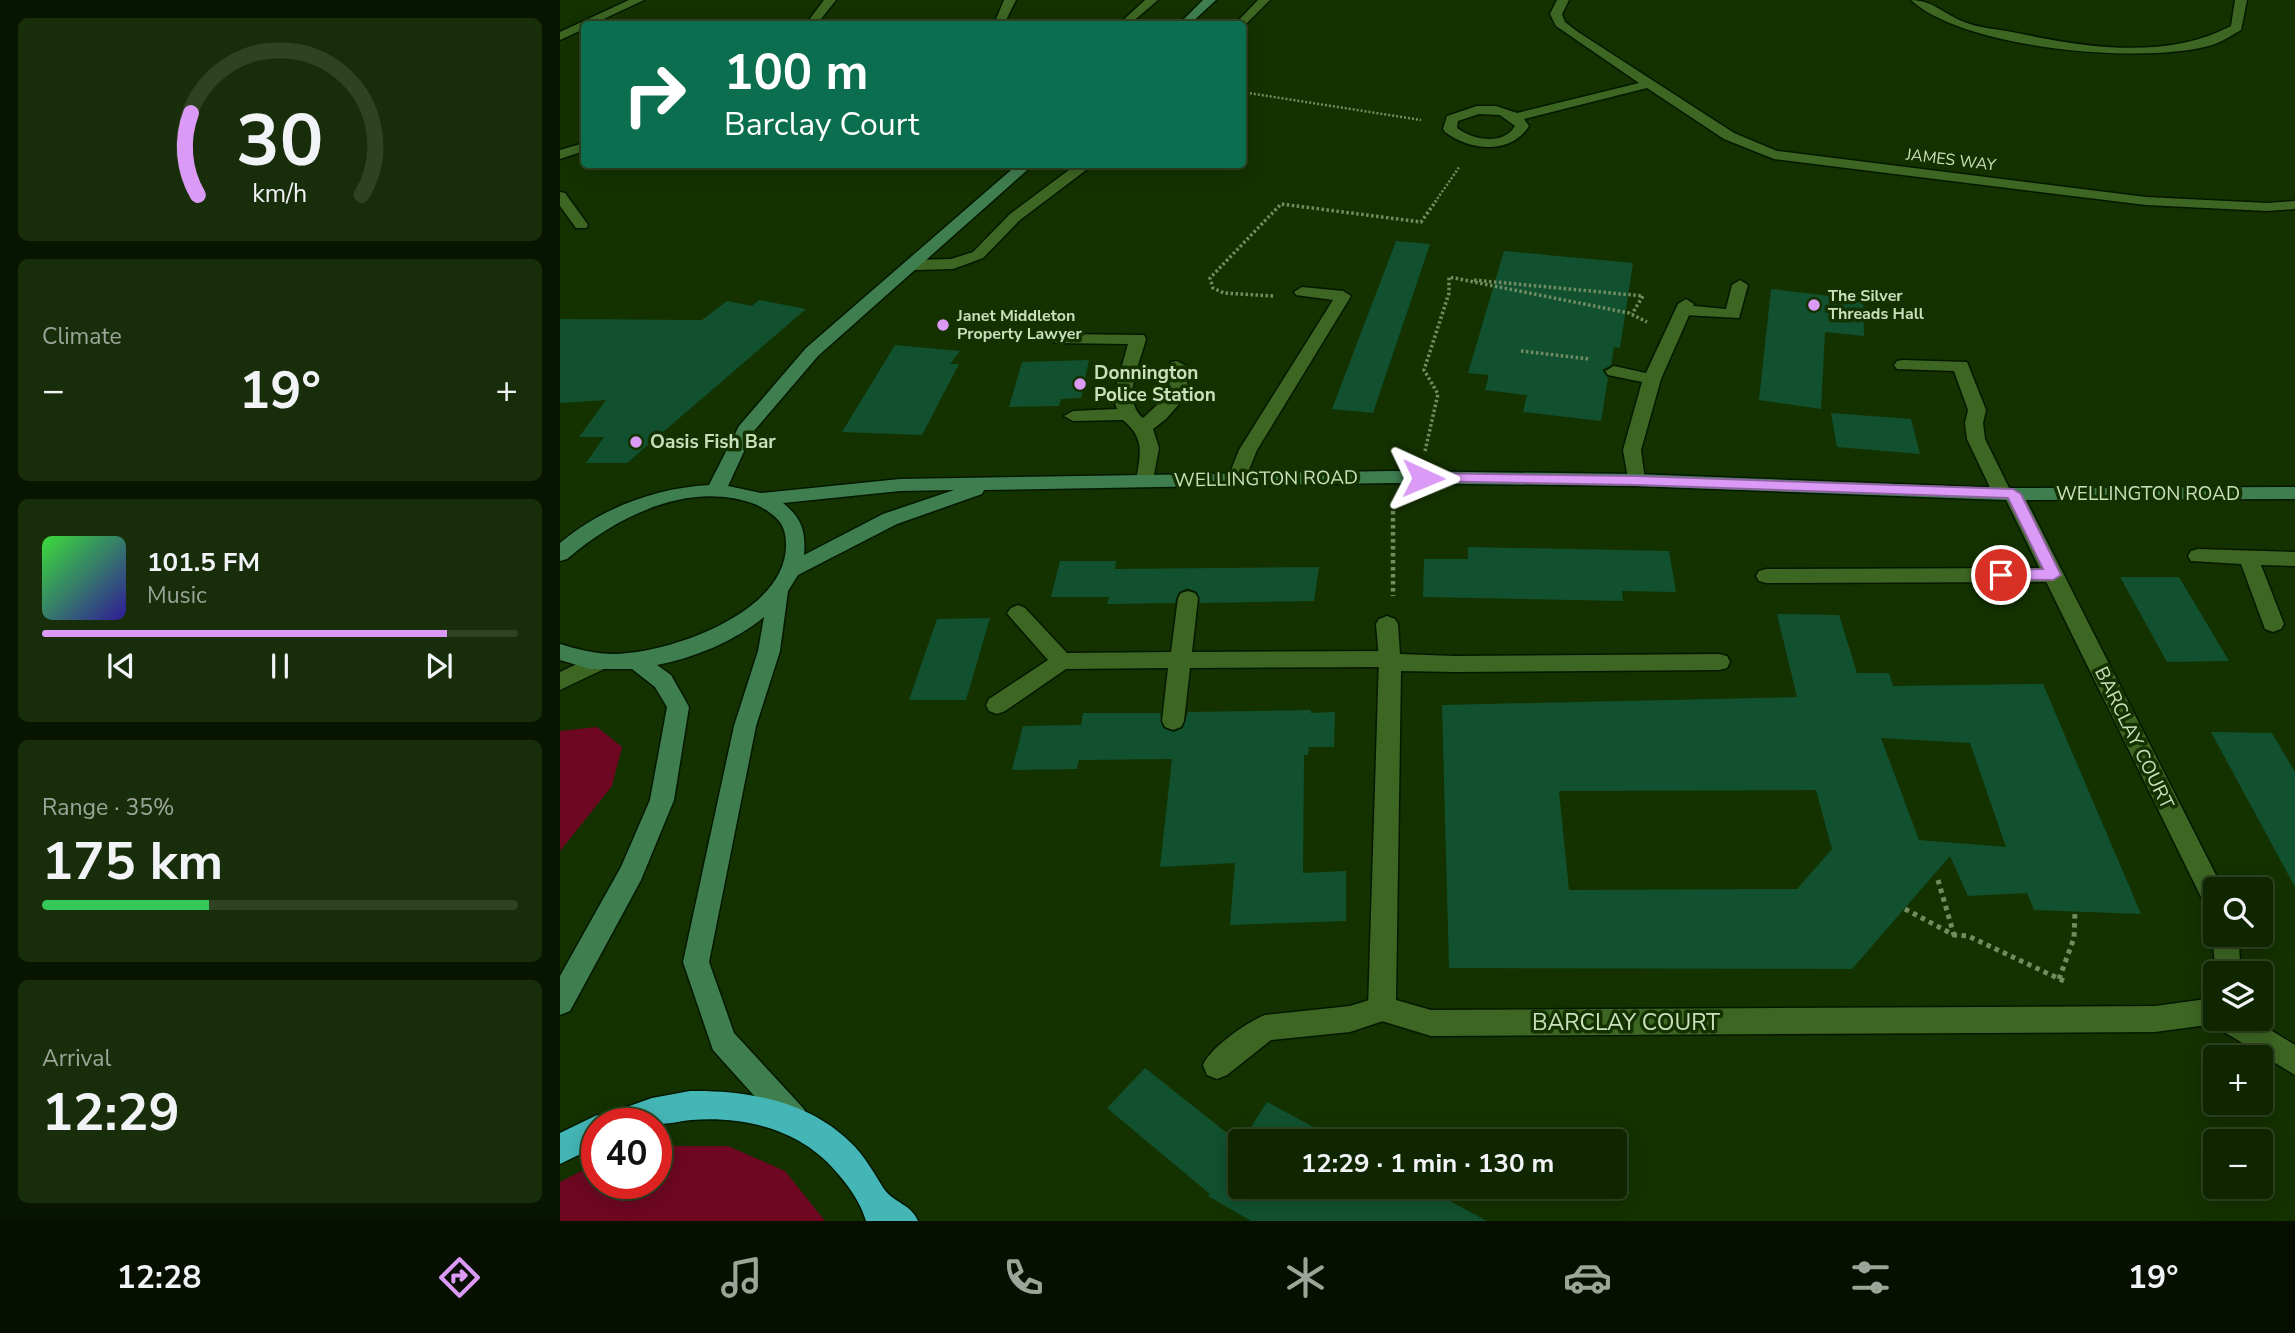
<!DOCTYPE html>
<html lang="en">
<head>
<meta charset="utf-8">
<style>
	body { margin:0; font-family:"Nunito Sans",sans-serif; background:#182e0a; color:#f1f3f6; height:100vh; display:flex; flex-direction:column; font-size:26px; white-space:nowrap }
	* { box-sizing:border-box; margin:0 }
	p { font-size:23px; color:#9ba599 }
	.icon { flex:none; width:38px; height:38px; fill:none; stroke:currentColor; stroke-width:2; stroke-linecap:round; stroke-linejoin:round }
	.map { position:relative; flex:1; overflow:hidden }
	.sheet { display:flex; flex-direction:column; gap:18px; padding:18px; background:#081500; width:560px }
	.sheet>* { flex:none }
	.guide { position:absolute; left:21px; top:21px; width:665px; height:147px; border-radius:7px; box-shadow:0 4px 18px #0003,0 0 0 2px #2f4322; background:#0b6e4f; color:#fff; overflow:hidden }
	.fabs { position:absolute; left:1643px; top:877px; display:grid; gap:14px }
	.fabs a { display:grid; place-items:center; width:70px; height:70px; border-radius:7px; background:#0f2600; box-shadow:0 4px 18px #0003,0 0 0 2px #2f4322; font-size:35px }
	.speed { position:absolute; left:21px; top:1108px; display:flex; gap:14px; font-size:35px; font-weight:700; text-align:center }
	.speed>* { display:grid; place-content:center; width:91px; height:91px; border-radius:50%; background:#0f2600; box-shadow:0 4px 18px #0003,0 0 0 2px #2f4322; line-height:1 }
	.speed .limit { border:10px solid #d22; background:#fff; color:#111 }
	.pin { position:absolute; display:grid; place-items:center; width:60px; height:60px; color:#fff; margin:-30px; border:4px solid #fff; border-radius:50%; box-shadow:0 2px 7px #0007 }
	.me { position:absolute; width:77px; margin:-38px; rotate:91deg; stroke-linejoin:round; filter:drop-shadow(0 0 5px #0008) }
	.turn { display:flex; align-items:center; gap:24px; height:147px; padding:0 28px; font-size:32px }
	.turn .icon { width:91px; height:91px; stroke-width:2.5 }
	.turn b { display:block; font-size:49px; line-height:60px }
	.big { font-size:52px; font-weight:700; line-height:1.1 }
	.sheet .tile { flex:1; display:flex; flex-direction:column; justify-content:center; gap:10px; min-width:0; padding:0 24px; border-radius:10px; background:#182e0a }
	.sheet .dial { align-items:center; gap:0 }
	.dial svg { height:182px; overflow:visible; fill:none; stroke:#2f4322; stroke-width:7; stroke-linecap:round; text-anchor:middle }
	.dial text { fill:#f1f3f6; stroke:none }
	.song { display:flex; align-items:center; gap:21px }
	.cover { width:84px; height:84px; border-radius:10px; background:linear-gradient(135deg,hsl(120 70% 55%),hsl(250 70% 35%)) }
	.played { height:7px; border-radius:4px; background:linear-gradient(90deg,#da9af6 85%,#2f4322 85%) }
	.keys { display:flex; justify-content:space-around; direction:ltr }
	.heat { display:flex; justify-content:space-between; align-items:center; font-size:38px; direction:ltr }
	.charge { height:10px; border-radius:5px; background:linear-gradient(90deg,#34c759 35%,#2f4322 0) }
	.trip { position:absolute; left:668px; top:1129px; width:399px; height:70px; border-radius:7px; background:#0f2600; box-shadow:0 4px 18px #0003,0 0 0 2px #2f4322; font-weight:700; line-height:70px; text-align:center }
	.dock { display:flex; height:112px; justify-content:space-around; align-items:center; background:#060f00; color:#9ba599 }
	.dock .icon { width:49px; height:49px }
	.dock .on { color:#da9af6 }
	.dock b { font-size:32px; color:#f1f3f6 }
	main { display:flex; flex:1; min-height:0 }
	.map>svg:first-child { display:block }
	.green { fill:#6e0722 }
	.building { fill:#11512f; fill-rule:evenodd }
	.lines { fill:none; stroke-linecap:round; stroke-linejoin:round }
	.lane-casing { stroke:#041800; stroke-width:3 }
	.street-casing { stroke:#041800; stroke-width:3 }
	.secondary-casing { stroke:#041800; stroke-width:3 }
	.highway-casing { stroke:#041800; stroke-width:3 }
	.path-far3 { stroke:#728c62; stroke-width:2.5; stroke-dasharray:2 2; stroke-linecap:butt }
	.path-far2 { stroke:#728c62; stroke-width:3.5; stroke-dasharray:2.5 2.5; stroke-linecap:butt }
	.path-far1 { stroke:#728c62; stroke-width:4.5; stroke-dasharray:3.5 3.5; stroke-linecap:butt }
	.path { stroke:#728c62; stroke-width:5; stroke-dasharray:4.5 4.5; stroke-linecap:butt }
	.lane { fill:#3d6623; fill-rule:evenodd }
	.street { fill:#3d6623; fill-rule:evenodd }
	.secondary { fill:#3f7e4f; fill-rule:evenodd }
	.highway { fill:#45b6b6; fill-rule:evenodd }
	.route { fill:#da9af6; stroke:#8e64a0; stroke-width:2 }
	.poi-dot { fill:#da9af6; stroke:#143200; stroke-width:2.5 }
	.labels { text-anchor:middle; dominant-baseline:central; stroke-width:7; stroke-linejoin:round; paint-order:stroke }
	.far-street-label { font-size:16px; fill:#c9e0bd; stroke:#143200 }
	.far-poi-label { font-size:16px; font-weight:bold; fill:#c9e0bd; stroke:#143200; text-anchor:start }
	.poi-label { font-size:19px; font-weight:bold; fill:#c9e0bd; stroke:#143200; text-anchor:start }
	.street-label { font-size:19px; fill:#c9e0bd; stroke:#143200 }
	.near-street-label { font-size:23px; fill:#c9e0bd; stroke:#143200 }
</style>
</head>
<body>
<main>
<section class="sheet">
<div class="tile dial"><svg viewBox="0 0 100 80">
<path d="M14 69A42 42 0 1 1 86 69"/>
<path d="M14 69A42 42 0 0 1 11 33" stroke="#da9af6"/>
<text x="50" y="56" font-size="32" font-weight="700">30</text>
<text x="50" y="72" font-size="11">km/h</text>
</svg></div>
<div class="tile"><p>Climate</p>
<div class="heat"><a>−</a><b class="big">19°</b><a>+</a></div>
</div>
<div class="tile">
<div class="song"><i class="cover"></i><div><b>101.5 FM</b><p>Music</p></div></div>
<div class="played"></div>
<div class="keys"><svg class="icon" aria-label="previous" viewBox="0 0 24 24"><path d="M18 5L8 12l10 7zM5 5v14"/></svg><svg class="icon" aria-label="pause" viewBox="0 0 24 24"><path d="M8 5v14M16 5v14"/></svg><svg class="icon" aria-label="next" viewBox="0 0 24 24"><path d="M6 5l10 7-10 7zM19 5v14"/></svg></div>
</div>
<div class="tile"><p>Range · 35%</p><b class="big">175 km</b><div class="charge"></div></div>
<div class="tile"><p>Arrival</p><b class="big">12:29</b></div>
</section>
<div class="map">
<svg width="1735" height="1221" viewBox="0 0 1735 1221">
	<rect width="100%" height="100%" fill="#143200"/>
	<path class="green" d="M 37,727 L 62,747 L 52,786 L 0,851 L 0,731 Z
		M 96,1146 L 168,1146 L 225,1171 L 265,1221 L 0,1221 L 0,1182 L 37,1163 L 37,1183 L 96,1183 Z"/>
	<path class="building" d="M 836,241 L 870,244 L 813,413 L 772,409 Z
		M 944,251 L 1073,263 L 1060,348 L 1054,347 L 1051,365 L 1042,370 L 1048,378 L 1041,421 L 963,412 L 967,395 L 925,390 L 929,375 L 908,373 Z
		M 1211,289 L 1303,300 L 1304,336 L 1265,332 L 1261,409 L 1199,400 Z
		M 199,300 L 246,309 L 67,463 L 26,463 L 44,437 L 19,437 L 46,400 L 0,403 L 0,319 L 142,320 L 167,301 L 192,306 Z
		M 335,345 L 400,351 L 390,364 L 399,364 L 362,435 L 282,432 Z
		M 529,360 L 521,398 L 501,399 L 499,406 L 449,407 L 462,362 Z
		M 1271,413 L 1351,419 L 1360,454 L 1277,447 Z
		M 908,547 L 1109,551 L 1116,592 L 1062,591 L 1063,601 L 863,597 L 864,559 L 908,559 Z
		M 500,561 L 556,561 L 554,576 L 555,569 L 759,567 L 754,601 L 640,603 L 637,592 L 627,588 L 619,592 L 615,603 L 547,604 L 549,597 L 491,597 Z
		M 1560,577 L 1619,577 L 1669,661 L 1607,662 Z
		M 1217,614 L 1279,615 L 1297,673 L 1329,673 L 1333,686 L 1483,684 L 1581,914 L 1474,910 L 1467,893 L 1408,896 L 1390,856 L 1292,969 L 889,968 L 882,705 L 1237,697 ZM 1321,738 L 1410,743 L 1446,847 L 1359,840 ZM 1256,790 L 1272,849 L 1237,889 L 1009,890 L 999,791 Z
		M 430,618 L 406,700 L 349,700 L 377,619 Z
		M 751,710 L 751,713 L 775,712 L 774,747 L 749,747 L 748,755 L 744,755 L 743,873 L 786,871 L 786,921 L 670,925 L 675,863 L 600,867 L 612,759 L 519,760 L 517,769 L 452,770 L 463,726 L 521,725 L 523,713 L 600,713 L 603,728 L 614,732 L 623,728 L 628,712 Z
		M 1651,732 L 1712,733 L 1735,772 L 1735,887 Z
		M 585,1068 L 681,1144 L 681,1186 L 862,1186 L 927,1221 L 691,1221 L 648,1196 L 650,1194 L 547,1108 Z
		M 707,1102 L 768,1135 L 778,1141 L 682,1141 Z"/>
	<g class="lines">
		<g class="lane-casing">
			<path id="lane" d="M 69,0 L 84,0 L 33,24 L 24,24 L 24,29 L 0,40 L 0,32 Z
				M 444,0 L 456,0 L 444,24 L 434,24 Z
				M 585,0 L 598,0 L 570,24 L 559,24 Z
				M 1180,280 L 1188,285 L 1179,318 L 1124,315 L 1116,310 L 1124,305 L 1166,309 L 1172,285 Z
				M 742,287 L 783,291 L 791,296 L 697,450 L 684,482 L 670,482 L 668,478 L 679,450 L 773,300 L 736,295 L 734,292 Z
				M 501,334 L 584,335 L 586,339 C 580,363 561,400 583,418 L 610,393 L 608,366 L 611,362 L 617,361 L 626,366 L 628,394 L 606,419 L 593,429 L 599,448 L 592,485 L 578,485 L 576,481 C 580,454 586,439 563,420 L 513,421 L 504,416 L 513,411 L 557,409 L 553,398 L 568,344 L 495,343 L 493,339 L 495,335 Z
				M 1343,360 L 1407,362 L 1426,410 L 1423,423 L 1425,439 L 1452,494 L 1449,498 L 1435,498 L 1407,439 L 1405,423 L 1408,410 L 1394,371 L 1337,369 L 1334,365 L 1337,361 Z
				M 1494,568 L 1501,570 L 1504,575 L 1501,580 L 1494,582 L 1206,583 L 1199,581 L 1196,576 L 1199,571 L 1206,569 Z
				M 628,591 L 635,593 L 638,598 L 632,652 L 830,651 L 838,653 L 841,659 L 838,665 L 830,667 L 630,668 L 624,721 L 621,727 L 613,730 L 605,727 L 602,721 L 608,668 L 506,669 L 445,711 L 437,714 L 429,711 L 426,705 L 429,699 L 488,660 L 451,618 L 447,613 L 451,608 L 458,605 L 465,608 L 507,653 L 611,652 L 618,598 L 621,593 Z
				M 1159,654 L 1167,656 L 1170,662 L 1167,668 L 1159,670 L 895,672 L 887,670 L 884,664 L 887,658 L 895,656 Z
				M 36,655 L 44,657 L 47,663 L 44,669 L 0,690 L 0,672 Z
				M 822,996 L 832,1000 L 836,1009 L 832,1018 L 790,1032 L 711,1040 L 667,1075 L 657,1079 L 647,1075 L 643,1065 C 650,1048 687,1022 705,1015 L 790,1006 Z"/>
		</g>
		<g class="street-casing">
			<path id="street" d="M 264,0 L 276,0 L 257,24 L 246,24 Z
				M 698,0 L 710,0 L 684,26 L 675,24 Z
				M 997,0 L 1009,0 L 1002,14 L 1005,22 L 1018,32 L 1174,133 L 1217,151 L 1586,197 L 1707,203 L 1735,201 L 1735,209 L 1707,211 L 1586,205 L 1214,159 L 1164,139 L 1087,88 L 964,119 L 969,126 C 951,155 910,151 885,132 L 883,129 L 887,116 L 917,106 L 936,106 L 957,113 L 1079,83 L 996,26 L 990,14 ZM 919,114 L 940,115 L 955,126 C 943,146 913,140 897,128 L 898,121 Z
				M 1351,0 C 1373,0 1385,15 1404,22 C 1419,28 1436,29 1452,32 C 1522,47 1605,61 1671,26 L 1675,0 L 1687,0 L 1681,30 C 1672,35 1662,42 1652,45 C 1585,65 1403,49 1351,0 Z
				M 24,143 L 24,151 L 0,159 L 0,150 Z
				M 517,164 L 534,164 L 460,220 L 423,258 L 393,269 L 355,270 L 347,265 L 355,260 L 391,259 L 413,252 L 450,214 Z
				M 0,192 L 5,193 L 26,222 L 28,225 L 26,228 L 16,228 L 0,206 Z
				M 1126,299 L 1134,304 L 1101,379 L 1081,450 L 1085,480 L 1083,484 L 1069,484 L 1063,450 L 1082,382 L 1048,375 L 1045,371 L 1054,366 L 1086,373 L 1118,304 Z
				M 1453,488 L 1460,490 L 1463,494 L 1663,889 L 1656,889 L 1656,912 L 1647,909 L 1443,494 L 1446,490 Z
				M 1638,549 L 1735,552 L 1735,566 L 1701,565 L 1724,624 L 1721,629 L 1713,632 L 1705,629 L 1681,564 L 1631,561 L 1628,556 L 1631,551 Z
				M 827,616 L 835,619 L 838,624 L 840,654 L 895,656 L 903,658 L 906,664 L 903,670 L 895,672 L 841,671 L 836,1000 L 871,1010 L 1595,1006 L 1654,998 L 1656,1018 L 1691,1018 L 1735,1045 L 1735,1075 L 1656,1027 L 1655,1024 L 1595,1032 L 871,1036 L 812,1018 L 808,1009 L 819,659 L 816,624 L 819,619 Z
				M 1656,926 L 1656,934 L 1678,934 L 1681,973 L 1656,975 L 1652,934 Z"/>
		</g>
		<g class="secondary-casing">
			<path id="secondary" d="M 643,0 L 656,0 L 630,24 L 619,24 Z
				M 458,164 L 474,164 L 258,356 L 193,432 L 168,486 L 201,493 L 340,479 L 832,471 L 1076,474 L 1442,488 L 1735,487 L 1735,499 L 1442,500 L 1076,486 L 832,483 L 424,490 L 422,494 L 337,524 L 238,575 L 228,591 L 220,651 L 196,726 L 149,962 L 174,1033 L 244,1109 L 249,1119 L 244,1129 L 234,1134 L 224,1129 L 153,1050 L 123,962 L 174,726 L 198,651 L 204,617 C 175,641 134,658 97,665 L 111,675 L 129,707 L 114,800 L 81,880 L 10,1011 L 0,1015 L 0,976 L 61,867 L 90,800 L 107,707 L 95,687 L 72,669 L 30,669 L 0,660 L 0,644 C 23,651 44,656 68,653 C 123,648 238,606 225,534 C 223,520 209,511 197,505 C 131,479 57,516 7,559 L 0,561 L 0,543 C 42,508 95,488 149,485 L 179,426 L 246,348 ZM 394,490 L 323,514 L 244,555 C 246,532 242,518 223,503 L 340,491 Z"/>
		</g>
		<g class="highway-casing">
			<path id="highway" d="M 130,1091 C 187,1090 248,1101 290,1142 C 304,1155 314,1173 324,1189 C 334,1203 351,1204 358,1221 L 306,1221 C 301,1204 291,1189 279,1175 C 243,1130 187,1116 131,1120 C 120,1121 110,1124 99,1124 C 82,1125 57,1124 37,1124 L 37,1146 L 0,1164 L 0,1133 L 37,1115 L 45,1119 L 47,1114 L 92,1098 Z"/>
		</g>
		<path class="path-far3" d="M 682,92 L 861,120
			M 875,202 L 900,166"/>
		<path class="path-far2" d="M 914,280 L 1083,296 L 1072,314
			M 713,296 L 664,293 L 653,288 L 650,278 L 721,204 L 861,222 L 876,201
			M 961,351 L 1029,359
			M 865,451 L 878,394 L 864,370 L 889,293 L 889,277 L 1069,313 L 1087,322"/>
		<path class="path-far1" d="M 833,504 L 833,596"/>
		<path class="path" d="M 1378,880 L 1394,935
			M 1345,909 L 1394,935 L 1408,936 L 1506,982
			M 1499,979 L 1514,938 L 1515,911"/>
		<use href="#lane" class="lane"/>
		<use href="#street" class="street"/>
		<use href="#secondary" class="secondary"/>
		<use href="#highway" class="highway"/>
	</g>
	<path class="route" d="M 863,473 L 1076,476 L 1453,489 L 1461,494 L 1501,575 L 1493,580 L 1436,579 L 1434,575 L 1441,570 L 1483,569 L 1448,498 L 1076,485 L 858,481 L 858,474 Z"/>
	<g class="poi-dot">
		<circle cx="1254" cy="305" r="7"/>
		<circle cx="383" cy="325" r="7"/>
		<circle cx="520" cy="384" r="7"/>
		<circle cx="76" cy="442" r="7"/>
	</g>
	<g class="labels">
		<g class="far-street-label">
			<text transform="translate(1391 160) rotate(7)">JAMES WAY</text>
		</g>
		<g class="far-poi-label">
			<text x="1268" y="296">The Silver<tspan x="1268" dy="18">Threads Hall</tspan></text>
			<text x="397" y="316">Janet Middleton<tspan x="397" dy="18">Property Lawyer</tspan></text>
		</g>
		<g class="poi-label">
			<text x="534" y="373">Donnington<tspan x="534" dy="22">Police Station</tspan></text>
			<text x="90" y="442">Oasis Fish Bar</text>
		</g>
		<g class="street-label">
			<text transform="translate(706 479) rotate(-1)">WELLINGTON ROAD</text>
			<text x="1588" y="494">WELLINGTON ROAD</text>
			<text transform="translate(1574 738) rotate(64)">BARCLAY COURT</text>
		</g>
		<g class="near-street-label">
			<text x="1066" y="1022">BARCLAY COURT</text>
		</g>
	</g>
</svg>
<div class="fabs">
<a><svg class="icon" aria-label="search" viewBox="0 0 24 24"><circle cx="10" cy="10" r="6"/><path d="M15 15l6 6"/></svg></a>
<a><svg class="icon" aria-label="layers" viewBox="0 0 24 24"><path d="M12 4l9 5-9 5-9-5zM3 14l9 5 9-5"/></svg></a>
<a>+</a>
<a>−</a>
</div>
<div class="speed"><div class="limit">40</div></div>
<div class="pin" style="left:1441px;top:575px;background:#d93025"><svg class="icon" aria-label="arrive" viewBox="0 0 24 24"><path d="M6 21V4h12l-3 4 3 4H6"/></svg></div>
<svg class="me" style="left:863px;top:478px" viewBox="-20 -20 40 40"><path d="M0-17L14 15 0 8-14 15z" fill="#da9af6" stroke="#fff" stroke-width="4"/></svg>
<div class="trip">12:29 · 1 min · 130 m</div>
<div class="guide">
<div class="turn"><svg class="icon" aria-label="right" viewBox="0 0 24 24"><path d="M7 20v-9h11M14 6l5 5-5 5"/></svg><div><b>100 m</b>Barclay Court</div></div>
</div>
</div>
</main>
<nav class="dock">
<b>12:28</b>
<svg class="icon on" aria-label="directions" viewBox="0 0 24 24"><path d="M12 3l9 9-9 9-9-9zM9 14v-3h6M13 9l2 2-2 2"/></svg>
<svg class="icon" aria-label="music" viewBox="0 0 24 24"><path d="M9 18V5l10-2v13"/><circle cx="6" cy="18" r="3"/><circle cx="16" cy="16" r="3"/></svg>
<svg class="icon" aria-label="phone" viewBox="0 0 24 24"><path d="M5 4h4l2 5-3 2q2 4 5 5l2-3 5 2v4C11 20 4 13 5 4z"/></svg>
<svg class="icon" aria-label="climate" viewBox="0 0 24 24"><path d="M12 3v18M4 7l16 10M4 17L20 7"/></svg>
<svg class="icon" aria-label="car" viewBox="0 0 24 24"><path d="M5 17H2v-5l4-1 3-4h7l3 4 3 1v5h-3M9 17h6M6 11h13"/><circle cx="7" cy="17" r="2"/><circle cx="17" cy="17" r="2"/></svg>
<svg class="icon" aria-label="filters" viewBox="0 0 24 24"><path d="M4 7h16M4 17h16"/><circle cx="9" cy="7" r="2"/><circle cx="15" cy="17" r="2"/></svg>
<b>19°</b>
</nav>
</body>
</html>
